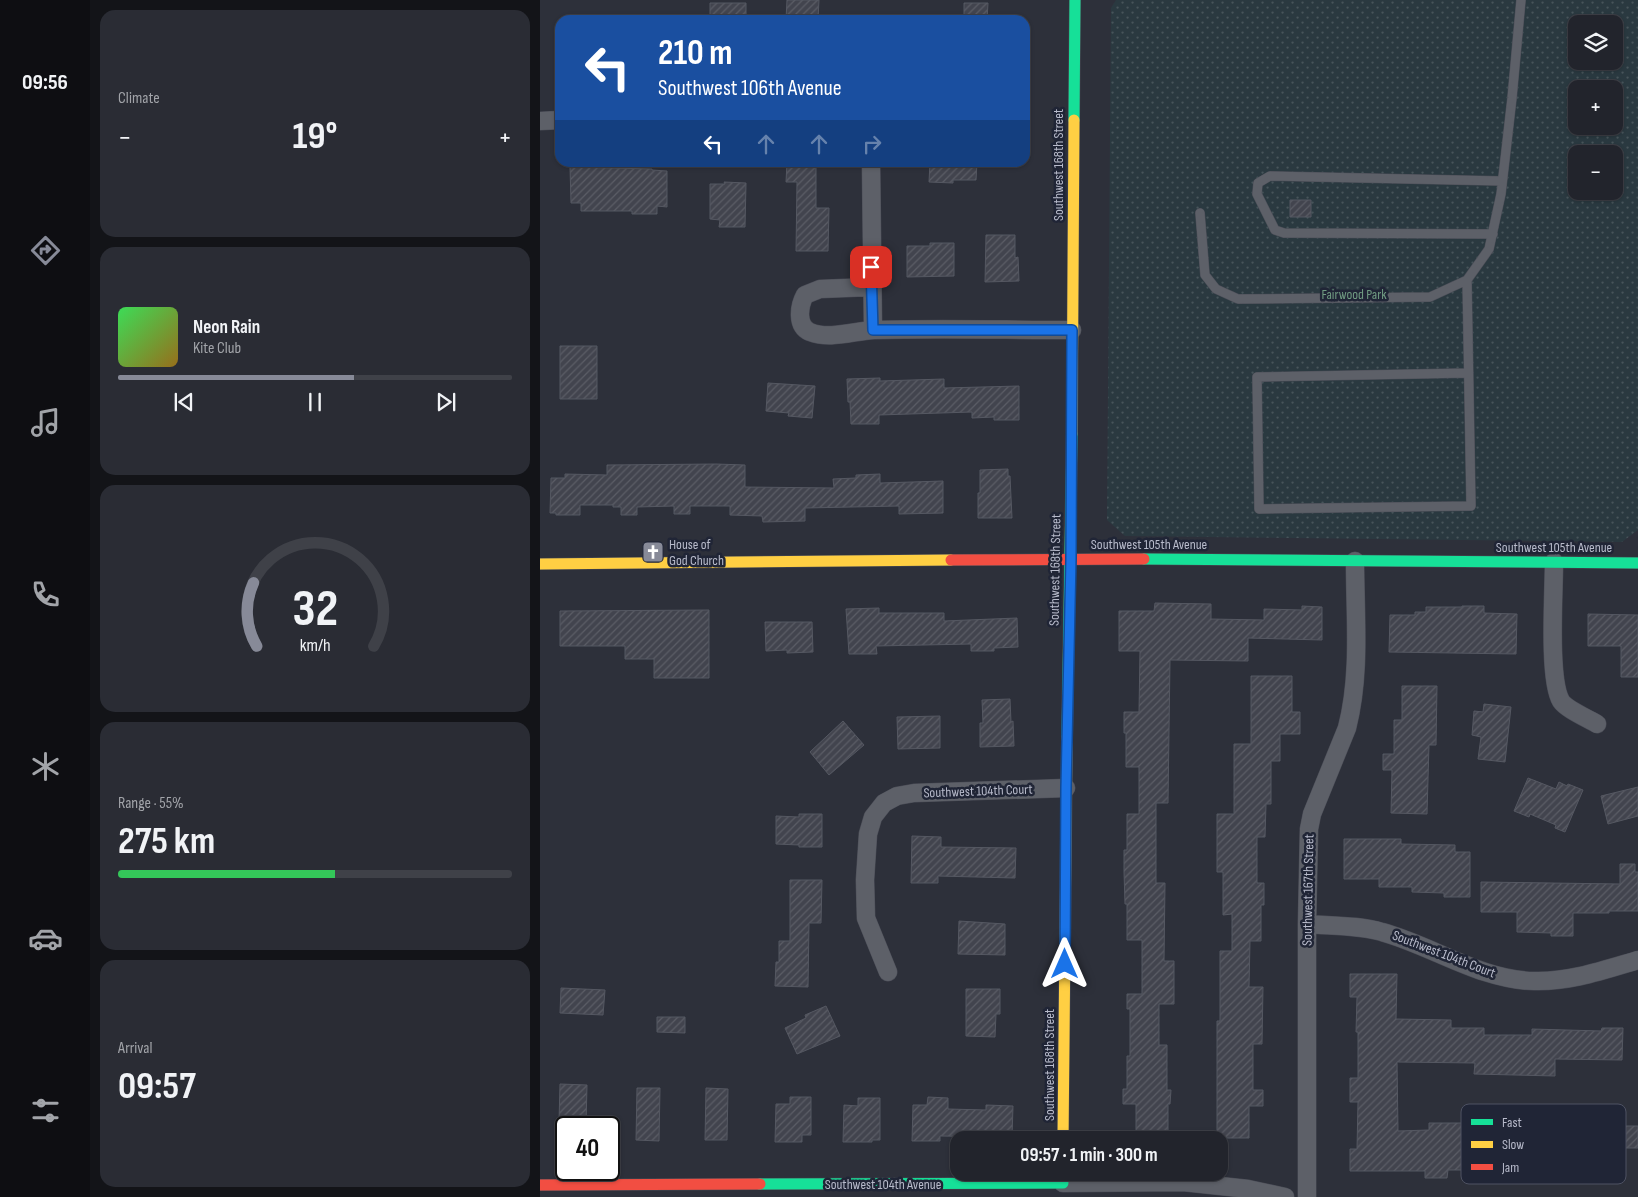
<!DOCTYPE html>
<html lang="en">
<head>
<meta charset="utf-8">
<style>
	body { margin:0; font-family:"Sofia Sans Condensed",sans-serif; background:#2a2c34; color:#f1f3f6; height:100vh; display:flex; flex-direction:column; font-size:19px; white-space:nowrap }
	* { box-sizing:border-box; margin:0 }
	p { font-size:16px; color:#a2a4a9 }
	.icon { flex:none; width:28px; height:28px; fill:none; stroke:currentColor; stroke-width:2; stroke-linecap:round; stroke-linejoin:round }
	.map { position:relative; flex:1; overflow:hidden }
	.drawer { display:flex; flex-direction:column; gap:10px; padding:10px; background:#131418; width:450px }
	.drawer>* { flex:none }
	.top-card { position:absolute; left:15px; top:15px; width:475px; height:152px; border-radius:15px; box-shadow:0 1px 4px #0004,0 0 0 1px #3f4148; background:#1a4fa0; color:#fff; overflow:hidden }
	.controls { position:absolute; left:1028px; top:15px; display:grid; gap:10px }
	.controls a { display:grid; place-items:center; width:55px; height:55px; border-radius:10px; background:#22242c; box-shadow:0 1px 4px #0004,0 0 0 1px #3f4148; font-size:25px }
	.speed { position:absolute; left:15px; top:1116px; display:flex; gap:10px; font-size:25px; font-weight:700; text-align:center }
	.speed>* { display:grid; place-content:center; width:65px; height:65px; border-radius:50%; background:#22242c; box-shadow:0 1px 4px #0004,0 0 0 1px #3f4148; line-height:1 }
	.speed .limit { border:2px solid #111; border-radius:8px; background:#fff; color:#111 }
	.pin { position:absolute; display:grid; place-items:center; width:42px; height:42px; color:#fff; margin:-21px; border-radius:10px; box-shadow:0 2px 8px #0006 }
	.me { position:absolute; width:55px; margin:-28px; rotate:0deg; stroke-linejoin:round; filter:drop-shadow(0 0 4px #0008) }
	.turn { display:flex; align-items:center; gap:18px; height:105px; padding:0 20px; font-size:22px }
	.turn .icon { width:65px; height:65px; stroke-width:2.5 }
	.turn b { display:block; font-size:35px; line-height:42px }
	.lanes { display:flex; align-items:center; height:48px; padding:0 20px; background:#0003; justify-content:center; gap:25px; direction:ltr }
	.lanes .off { opacity:.35 }
	.big { font-size:38px; font-weight:700; line-height:1.1 }
	.drawer .widget { flex:1; display:flex; flex-direction:column; justify-content:center; gap:8px; min-width:0; padding:0 18px; border-radius:15px; background:#2a2c34 }
	.drawer .dial { align-items:center; gap:0 }
	.dial svg { height:130px; overflow:visible; fill:none; stroke:#3f4148; stroke-width:7; stroke-linecap:round; text-anchor:middle }
	.dial text { fill:#f1f3f6; stroke:none }
	.song { display:flex; align-items:center; gap:15px }
	.cover { width:60px; height:60px; border-radius:8px; background:linear-gradient(135deg,hsl(130 70% 55%),hsl(40 70% 35%)) }
	.played { height:5px; border-radius:2px; background:linear-gradient(90deg,#878a98 60%,#3f4148 60%) }
	.keys { display:flex; justify-content:space-around; direction:ltr }
	.heat { display:flex; justify-content:space-between; align-items:center; font-size:28px; direction:ltr }
	.charge { height:8px; border-radius:4px; background:linear-gradient(90deg,#34c759 55%,#3f4148 0) }
	.trip { position:absolute; left:410px; top:1131px; width:278px; height:50px; border-radius:15px; background:#22242c; box-shadow:0 1px 4px #0004,0 0 0 1px #3f4148; font-weight:700; line-height:50px; text-align:center }
	main { display:flex; flex:1; min-height:0 }
	.menu { display:flex; flex-direction:column; width:90px; justify-content:space-around; align-items:center; background:#0e0e12; color:#a2a4a9 }
	.menu .icon { width:35px; height:35px }
	.menu .on { color:#878a98 }
	.menu b { font-size:22px; color:#f1f3f6 }
	.map>svg:first-child { display:block }
	.grass { fill:url(#grass-dots); fill-rule:evenodd }
	.building { fill:url(#building-hatch); stroke:#555862 }
	.lines { fill:none; stroke-linecap:round; stroke-linejoin:round }
	.lane-casing { stroke:#4b4d57; stroke-width:10 }
	.street-casing { stroke:#4b4d57; stroke-width:19 }
	.fast-casing { stroke:#4b4d57; stroke-width:12 }
	.slow-casing { stroke:#4b4d57; stroke-width:12 }
	.jam-casing { stroke:#4b4d57; stroke-width:12 }
	.lane { stroke:#5d6068; stroke-width:9 }
	.street { stroke:#5d6068; stroke-width:18 }
	.fast { stroke:#16e098; stroke-width:11 }
	.slow { stroke:#ffcf43; stroke-width:11 }
	.jam { stroke:#f24e42; stroke-width:11 }
	.route-casing { stroke:#114b97; stroke-width:12 }
	.route { stroke:#1a73e8; stroke-width:9 }
	.labels { text-anchor:middle; dominant-baseline:central; stroke-width:5; stroke-linejoin:round; paint-order:stroke }
	.street-label { font-size:14px; fill:#b8bbcb; stroke:#202536 }
	.park-label { font-size:14px; fill:#709b82; stroke:#202536 }
	.poi-label { font-size:14px; fill:#b8bbcb; stroke:#202536; text-anchor:start }
	.key { fill:#202536; stroke:#4e5263; stroke-width:1 }
	.key-label { font-size:14px; fill:#b8bbcb }
</style>
</head>
<body>
<main>
<nav class="menu">
<b>09:56</b>
<svg class="icon on" aria-label="directions" viewBox="0 0 24 24"><path d="M12 3l9 9-9 9-9-9zM9 14v-3h6M13 9l2 2-2 2"/></svg>
<svg class="icon" aria-label="music" viewBox="0 0 24 24"><path d="M9 18V5l10-2v13"/><circle cx="6" cy="18" r="3"/><circle cx="16" cy="16" r="3"/></svg>
<svg class="icon" aria-label="phone" viewBox="0 0 24 24"><path d="M5 4h4l2 5-3 2q2 4 5 5l2-3 5 2v4C11 20 4 13 5 4z"/></svg>
<svg class="icon" aria-label="climate" viewBox="0 0 24 24"><path d="M12 3v18M4 7l16 10M4 17L20 7"/></svg>
<svg class="icon" aria-label="car" viewBox="0 0 24 24"><path d="M5 17H2v-5l4-1 3-4h7l3 4 3 1v5h-3M9 17h6M6 11h13"/><circle cx="7" cy="17" r="2"/><circle cx="17" cy="17" r="2"/></svg>
<svg class="icon" aria-label="filters" viewBox="0 0 24 24"><path d="M4 7h16M4 17h16"/><circle cx="9" cy="7" r="2"/><circle cx="15" cy="17" r="2"/></svg>
</nav>
<section class="drawer">
<div class="widget"><p>Climate</p>
<div class="heat"><a>−</a><b class="big">19°</b><a>+</a></div>
</div>
<div class="widget">
<div class="song"><i class="cover"></i><div><b>Neon Rain</b><p>Kite Club</p></div></div>
<div class="played"></div>
<div class="keys"><svg class="icon" aria-label="previous" viewBox="0 0 24 24"><path d="M18 5L8 12l10 7zM5 5v14"/></svg><svg class="icon" aria-label="pause" viewBox="0 0 24 24"><path d="M8 5v14M16 5v14"/></svg><svg class="icon" aria-label="next" viewBox="0 0 24 24"><path d="M6 5l10 7-10 7zM19 5v14"/></svg></div>
</div>
<div class="widget dial"><svg viewBox="0 0 100 80">
<path d="M14 69A42 42 0 1 1 86 69"/>
<path d="M14 69A42 42 0 0 1 12 30" stroke="#878a98"/>
<text x="50" y="56" font-size="32" font-weight="700">32</text>
<text x="50" y="72" font-size="11">km/h</text>
</svg></div>
<div class="widget"><p>Range · 55%</p><b class="big">275 km</b><div class="charge"></div></div>
<div class="widget"><p>Arrival</p><b class="big">09:57</b></div>
</section>
<div class="map">
<svg width="1098" height="1197" viewBox="0 0 1098 1197">
	<defs>
		<pattern id="grass-dots" width="8" height="8" patternUnits="userSpaceOnUse" patternTransform="scale(1.25)"><rect width="8" height="8" fill="#2a3940"/><path d="M2 2h.1M6 6h.1" fill="none" stroke="#47545a" stroke-width="1.8" stroke-linecap="round"/></pattern>
		<pattern id="building-hatch" width="6" height="6" patternUnits="userSpaceOnUse" patternTransform="scale(1.25)"><rect width="6" height="6" fill="#42444e"/><path d="M-1 1l2-2M0 6l6-6M5 7l2-2" fill="none" stroke="#5b5d66"/></pattern>
	</defs>
	<rect width="100%" height="100%" fill="#2d303a"/>
	<path class="grass" d="M 576,0 L 1098,0 L 1098,530 L 1082,542 L 585,536 L 567,520 L 571,8 ZM 1036,24 L 1074,24 L 1074,61 L 1036,61 ZM 1036,89 L 1074,89 L 1074,126 L 1036,126 ZM 1036,154 L 1074,154 L 1074,191 L 1036,191 Z"/>
	<path class="building" d="M 247,0 L 279,0 L 278,20 L 246,19 Z
		M 170,3 L 206,3 L 206,20 L 170,20 Z
		M 424,3 L 448,3 L 447,20 L 424,20 Z
		M 247,162 L 276,162 L 276,208 L 289,208 L 288,251 L 256,251 L 257,182 L 246,182 Z
		M 390,162 L 437,162 L 436,180 L 413,180 L 413,183 L 389,182 Z
		M 30,167 L 112,169 L 112,170 L 127,171 L 127,207 L 117,206 L 117,214 L 92,214 L 92,211 L 41,211 L 41,203 L 31,203 Z
		M 184,182 L 206,183 L 205,227 L 179,227 L 180,220 L 170,219 L 170,184 L 185,184 Z
		M 750,200 L 771,200 L 771,217 L 750,217 Z
		M 446,235 L 475,235 L 475,258 L 478,257 L 479,281 L 445,282 Z
		M 390,243 L 414,243 L 414,276 L 367,277 L 367,246 L 390,246 Z
		M 20,346 L 57,346 L 57,399 L 20,399 Z
		M 340,378 L 340,381 L 404,379 L 404,388 L 479,386 L 479,420 L 454,420 L 454,417 L 432,418 L 432,412 L 339,415 L 339,424 L 311,424 L 310,402 L 308,402 L 307,379 Z
		M 228,383 L 275,386 L 272,418 L 248,416 L 249,413 L 226,411 Z
		M 176,464 L 205,465 L 205,487 L 294,488 L 293,479 L 316,478 L 316,475 L 340,474 L 340,483 L 403,481 L 403,513 L 359,514 L 359,506 L 265,508 L 265,521 L 223,522 L 222,516 L 190,515 L 190,506 L 150,506 L 150,514 L 134,514 L 134,506 L 97,507 L 97,515 L 81,515 L 81,507 L 73,507 L 73,505 L 40,505 L 40,515 L 16,515 L 16,513 L 10,513 L 11,478 L 25,478 L 25,474 L 67,475 L 67,465 Z
		M 468,469 L 468,476 L 470,476 L 472,518 L 438,518 L 438,493 L 440,493 L 440,470 Z
		M 615,603 L 671,604 L 671,619 L 724,620 L 724,609 L 762,610 L 762,606 L 782,607 L 782,640 L 708,638 L 708,661 L 630,660 L 628,803 L 616,803 L 616,883 L 625,883 L 624,961 L 634,961 L 634,1004 L 619,1004 L 619,1045 L 627,1045 L 627,1090 L 631,1090 L 630,1104 L 628,1104 L 628,1137 L 596,1137 L 596,1104 L 583,1104 L 583,1089 L 587,1089 L 587,1056 L 590,1056 L 590,1009 L 587,1009 L 587,994 L 602,994 L 602,940 L 587,940 L 587,904 L 585,904 L 584,872 L 584,850 L 587,850 L 587,814 L 599,814 L 599,767 L 586,767 L 586,733 L 584,733 L 584,712 L 599,712 L 600,651 L 579,651 L 579,611 L 614,611 Z
		M 922,606 L 944,606 L 944,613 L 977,614 L 976,654 L 849,652 L 850,615 L 875,615 L 875,612 L 886,612 L 886,607 L 922,607 Z
		M 339,608 L 339,613 L 404,613 L 404,621 L 477,618 L 478,647 L 454,648 L 454,651 L 431,651 L 431,644 L 336,646 L 337,654 L 309,654 L 306,609 Z
		M 169,610 L 169,678 L 114,678 L 114,659 L 85,659 L 85,646 L 20,646 L 20,611 Z
		M 1048,614 L 1098,615 L 1098,677 L 1081,677 L 1081,646 L 1048,646 Z
		M 225,622 L 272,622 L 273,652 L 247,653 L 247,650 L 226,651 Z
		M 711,676 L 752,676 L 752,712 L 760,712 L 760,734 L 740,734 L 740,761 L 731,761 L 731,804 L 726,804 L 725,837 L 717,837 L 717,883 L 724,883 L 724,905 L 721,905 L 721,941 L 710,941 L 709,987 L 723,987 L 722,1044 L 713,1044 L 713,1090 L 723,1090 L 723,1106 L 709,1106 L 709,1138 L 677,1138 L 677,1021 L 680,1021 L 680,951 L 692,951 L 692,914 L 683,915 L 683,872 L 677,872 L 677,814 L 694,814 L 694,744 L 711,744 Z
		M 862,686 L 897,686 L 896,745 L 889,745 L 887,814 L 851,813 L 852,770 L 843,770 L 843,754 L 854,754 L 854,720 L 862,720 Z
		M 470,699 L 471,722 L 473,721 L 474,746 L 440,747 L 440,723 L 443,723 L 442,700 Z
		M 944,704 L 971,707 L 965,762 L 938,759 L 941,737 L 932,735 L 934,711 L 943,712 Z
		M 400,716 L 400,748 L 358,749 L 357,717 Z
		M 303,721 L 324,745 L 289,775 L 270,752 Z
		M 988,778 L 1016,789 L 1019,782 L 1027,786 L 1028,784 L 1043,790 L 1025,832 L 1015,828 L 1016,825 L 990,814 L 989,817 L 974,811 Z
		M 1098,787 L 1098,816 L 1068,824 L 1061,796 Z
		M 259,814 L 282,814 L 282,847 L 259,847 L 259,845 L 236,844 L 236,816 L 259,817 Z
		M 372,836 L 401,837 L 401,847 L 476,848 L 475,878 L 398,876 L 398,883 L 371,883 Z
		M 804,839 L 861,839 L 861,844 L 915,845 L 915,852 L 930,852 L 930,897 L 904,897 L 904,893 L 872,892 L 872,887 L 839,887 L 839,879 L 804,879 Z
		M 1080,864 L 1095,864 L 1095,872 L 1098,872 L 1098,911 L 1069,911 L 1069,913 L 1033,913 L 1033,936 L 1011,936 L 1011,933 L 977,932 L 977,912 L 941,912 L 941,882 L 1080,884 Z
		M 250,880 L 282,880 L 281,923 L 269,923 L 268,987 L 235,986 L 236,962 L 239,962 L 239,941 L 250,941 Z
		M 419,921 L 465,924 L 465,955 L 418,954 Z
		M 810,974 L 857,974 L 856,1019 L 911,1020 L 911,1028 L 944,1028 L 944,1035 L 992,1035 L 992,1029 L 1061,1031 L 1062,1028 L 1083,1028 L 1082,1060 L 1015,1059 L 1015,1076 L 934,1074 L 935,1063 L 857,1062 L 858,1131 L 889,1130 L 889,1123 L 944,1123 L 944,1134 L 979,1134 L 979,1125 L 1026,1126 L 1026,1117 L 1056,1117 L 1056,1126 L 1098,1126 L 1098,1148 L 1082,1148 L 1081,1166 L 1045,1165 L 1045,1173 L 1013,1172 L 1013,1179 L 991,1179 L 991,1163 L 943,1163 L 943,1170 L 908,1170 L 907,1178 L 885,1178 L 885,1171 L 810,1171 L 810,1149 L 817,1149 L 818,1102 L 810,1102 L 810,1078 L 818,1078 L 818,1032 L 816,1032 L 817,997 L 810,997 Z
		M 21,988 L 65,990 L 63,1015 L 20,1013 Z
		M 426,989 L 460,989 L 460,1014 L 456,1014 L 455,1037 L 426,1036 Z
		M 286,1006 L 300,1036 L 257,1054 L 245,1028 L 266,1018 L 265,1015 Z
		M 117,1017 L 145,1017 L 145,1033 L 117,1032 Z
		M 20,1084 L 47,1085 L 46,1125 L 22,1124 L 22,1122 L 19,1122 Z
		M 97,1088 L 120,1088 L 119,1141 L 96,1140 Z
		M 166,1088 L 188,1089 L 187,1140 L 165,1140 Z
		M 250,1097 L 271,1097 L 271,1135 L 262,1135 L 262,1142 L 235,1142 L 236,1104 L 250,1104 Z
		M 388,1097 L 408,1098 L 408,1109 L 446,1110 L 446,1105 L 473,1106 L 472,1137 L 400,1136 L 400,1141 L 372,1141 L 373,1105 L 387,1105 Z
		M 318,1098 L 340,1098 L 340,1140 L 332,1140 L 332,1142 L 303,1142 L 304,1105 L 318,1106 Z"/>
	<g class="lines">
		<g class="lane-casing">
			<path id="lane" d="M 660,213 L 665,275 L 676,289 L 698,299 L 890,297 L 927,280 L 949,249 L 961,194 L 972,98 L 981,0
				M 953,234 L 744,233 L 735,230 L 717,194 L 718,183 L 730,176 L 962,181
				M 927,280 L 931,506 L 719,509 L 717,377 L 928,373"/>
		</g>
		<g class="street-casing">
			<path id="street" d="M 0,121 L 20,120
				M 331,162 L 333,330
				M 331,287 L 280,289 L 265,295 C 259,306 256,326 270,332 C 290,340 314,331 334,330 C 400,328 466,330 532,330
				M 1014,562 C 1014,592 1008,679 1021,701 C 1026,709 1049,719 1057,724
				M 767,924 C 791,926 819,925 842,932 C 893,946 940,980 994,981 C 1030,982 1064,970 1098,960
				M 348,972 L 326,918 L 325,880 L 328,834 L 333,817 L 344,803 L 357,796 L 374,793 L 526,788
				M 523,1183 L 643,1182 L 708,1189 L 745,1197
				M 767,1197 L 767,924 L 769,829 L 772,814 L 807,728 C 821,674 815,616 815,561"/>
		</g>
		<g class="fast-casing">
			<path id="fast" d="M 534,120 L 535,0
				M 604,559 L 1098,563
				M 527,737 L 532,434
				M 220,1184 L 523,1183"/>
		</g>
		<g class="slow-casing">
			<path id="slow" d="M 532,434 L 534,120
				M 0,564 L 411,560
				M 523,1140 L 527,737"/>
		</g>
		<g class="jam-casing">
			<path id="jam" d="M 411,560 L 604,559
				M 0,1185 L 220,1184"/>
		</g>
		<use href="#lane" class="lane"/>
		<use href="#street" class="street"/>
		<use href="#fast" class="fast"/>
		<use href="#slow" class="slow"/>
		<use href="#jam" class="jam"/>
	</g>
	<g class="lines">
		<g class="route-casing">
			<path id="route" d="M 331,267 L 333,330 L 532,330 L 531,559 L 526,788 L 525,964"/>
		</g>
		<use href="#route" class="route"/>
	</g>
	<defs>
		<g id="church-square" transform="scale(1.125)"><rect x="-9" y="-9" width="18" height="18" rx="4" fill="#878a98" stroke="#202536"/><path d="M-1.2-6h2.4v3.5h3.3v2.4h-3.3V6h-2.4V-.1h-3.3v-2.4h3.3Z" fill="#fff"/></g>
	</defs>
	<g fill-rule="evenodd">
		<use href="#church-square" x="113" y="552"/>
	</g>
	<g class="labels">
		<g class="street-label">
			<text transform="translate(518 165) rotate(-90)">Southwest 168th Street</text>
			<text x="609" y="544">Southwest 105th Avenue</text>
			<text x="1014" y="547">Southwest 105th Avenue</text>
			<text transform="translate(515 570) rotate(-89)">Southwest 168th Street</text>
			<text transform="translate(438 791) rotate(-2)">Southwest 104th Court</text>
			<text transform="translate(768 890) rotate(-89)">Southwest 167th Street</text>
			<text transform="translate(904 954) rotate(21)">Southwest 104th Court</text>
			<text transform="translate(509 1065) rotate(-90)">Southwest 168th Street</text>
			<text x="343" y="1184">Southwest 104th Avenue</text>
		</g>
		<g class="park-label">
			<text x="814" y="294">Fairwood Park</text>
		</g>
		<g class="poi-label">
			<text x="129" y="544">House of<tspan x="129" dy="16">God Church</tspan></text>
		</g>
	</g>
	<rect x="921" y="1104" width="165" height="80" rx="8" class="key"/>
	<rect x="931" y="1119" width="22" height="6" fill="#16e098"/>
	<rect x="931" y="1141" width="22" height="7" fill="#ffcf43"/>
	<rect x="931" y="1164" width="22" height="6" fill="#f24e42"/>
	<g class="key-label">
		<text x="962" y="1127">Fast</text>
		<text x="962" y="1149">Slow</text>
		<text x="962" y="1172">Jam</text>
	</g>
</svg>
<div class="controls">
<a><svg class="icon" aria-label="layers" viewBox="0 0 24 24"><path d="M12 4l9 5-9 5-9-5zM3 14l9 5 9-5"/></svg></a>
<a>+</a>
<a>−</a>
</div>
<div class="speed"><div class="limit">40</div></div>
<div class="pin" style="left:331px;top:267px;background:#d93025"><svg class="icon" aria-label="arrive" viewBox="0 0 24 24"><path d="M6 21V4h12l-3 4 3 4H6"/></svg></div>
<svg class="me" style="left:525px;top:964px" viewBox="-20 -20 40 40"><path d="M0-17L14 15 0 8-14 15z" fill="#1a73e8" stroke="#fff" stroke-width="4"/></svg>
<div class="trip">09:57 · 1 min · 300 m</div>
<div class="top-card">
<div class="turn"><svg class="icon" aria-label="left" viewBox="0 0 24 24"><path d="M17 20v-9H6M10 6l-5 5 5 5"/></svg><div><b>210 m</b>Southwest 106th Avenue</div></div>
<div class="lanes"><svg class="icon" aria-label="left" viewBox="0 0 24 24"><path d="M17 20v-9H6M10 6l-5 5 5 5"/></svg><svg class="icon off" aria-label="ahead" viewBox="0 0 24 24"><path d="M12 20V5M6 11l6-6 6 6"/></svg><svg class="icon off" aria-label="ahead" viewBox="0 0 24 24"><path d="M12 20V5M6 11l6-6 6 6"/></svg><svg class="icon off" aria-label="right" viewBox="0 0 24 24"><path d="M7 20v-9h11M14 6l5 5-5 5"/></svg></div>
</div>
</div>
</main>
</body>
</html>
